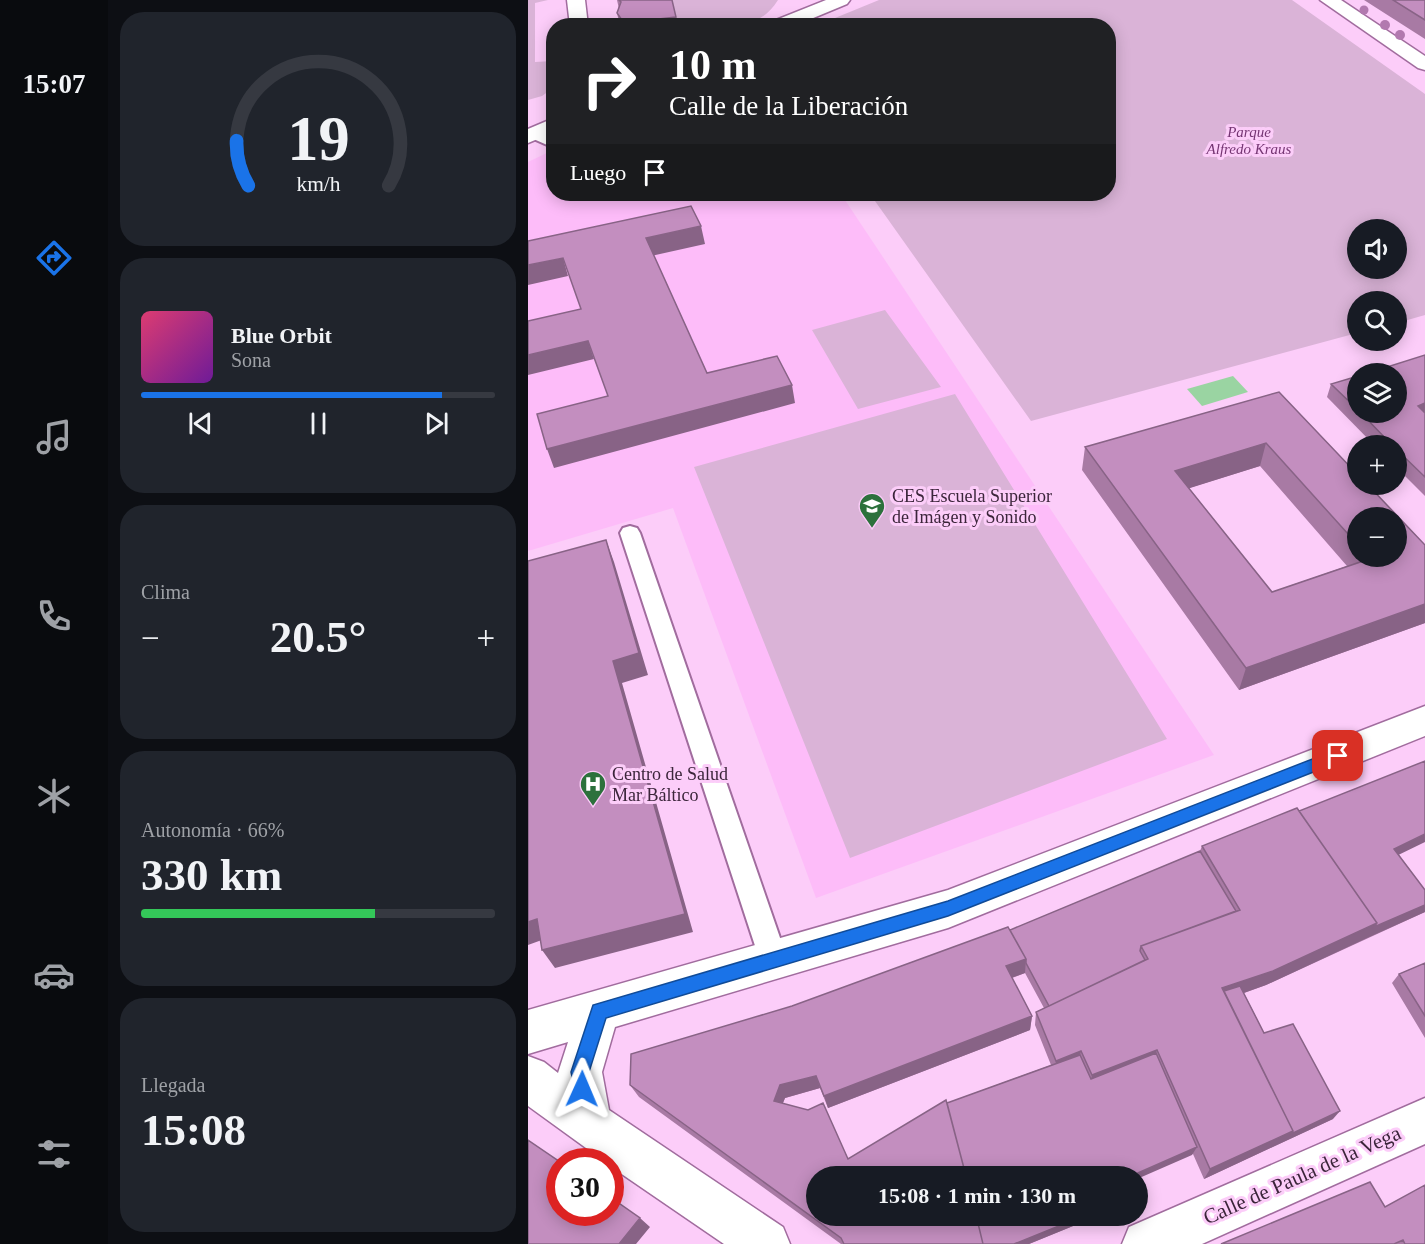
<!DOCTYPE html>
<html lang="es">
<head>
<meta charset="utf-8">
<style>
	body { margin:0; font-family:Georgia,serif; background:#20242c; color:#f1f3f6; height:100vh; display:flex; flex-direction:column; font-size:22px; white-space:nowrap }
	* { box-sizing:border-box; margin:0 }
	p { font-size:20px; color:#9ea1a6 }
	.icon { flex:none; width:33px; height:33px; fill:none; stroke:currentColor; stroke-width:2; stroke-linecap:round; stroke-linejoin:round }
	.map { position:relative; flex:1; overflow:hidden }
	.drawer { display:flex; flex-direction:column; gap:12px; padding:12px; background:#0d0f14; width:420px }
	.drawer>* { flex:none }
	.banner { position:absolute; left:18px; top:18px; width:570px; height:183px; border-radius:24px; box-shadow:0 3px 15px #0003; background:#202124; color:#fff; overflow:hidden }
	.controls { position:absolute; left:819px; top:219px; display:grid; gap:12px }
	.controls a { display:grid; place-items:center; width:60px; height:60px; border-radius:50%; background:#171b24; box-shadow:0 3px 15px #0003; font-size:30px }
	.speed { position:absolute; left:18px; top:1148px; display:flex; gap:12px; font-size:30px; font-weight:700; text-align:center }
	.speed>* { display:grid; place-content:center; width:78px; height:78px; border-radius:50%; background:#171b24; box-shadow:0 3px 15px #0003; line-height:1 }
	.speed .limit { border:9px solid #d22; background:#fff; color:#111 }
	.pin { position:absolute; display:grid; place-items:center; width:51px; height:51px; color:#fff; margin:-26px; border-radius:12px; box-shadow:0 3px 9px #0006 }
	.me { position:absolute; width:66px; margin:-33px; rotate:1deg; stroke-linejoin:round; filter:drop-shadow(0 0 4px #0008) }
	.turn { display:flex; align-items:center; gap:21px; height:126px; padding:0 24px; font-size:27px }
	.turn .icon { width:78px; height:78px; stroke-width:2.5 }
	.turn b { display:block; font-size:42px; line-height:51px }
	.then { display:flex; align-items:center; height:57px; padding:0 24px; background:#0003; gap:12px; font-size:22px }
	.big { font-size:45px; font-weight:700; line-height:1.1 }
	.drawer .tile { flex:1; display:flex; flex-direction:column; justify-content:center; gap:9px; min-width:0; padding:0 21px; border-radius:24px; background:#20242c }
	.drawer .dial { align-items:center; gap:0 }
	.dial svg { height:156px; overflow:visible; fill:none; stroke:#363941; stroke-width:7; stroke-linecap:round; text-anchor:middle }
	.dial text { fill:#f1f3f6; stroke:none }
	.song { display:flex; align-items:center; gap:18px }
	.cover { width:72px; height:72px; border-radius:9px; background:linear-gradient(135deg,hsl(340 70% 55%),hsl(280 70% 35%)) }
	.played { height:6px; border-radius:3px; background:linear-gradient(90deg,#1a73e8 85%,#363941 85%) }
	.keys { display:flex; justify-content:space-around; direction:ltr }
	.heat { display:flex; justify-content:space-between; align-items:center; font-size:33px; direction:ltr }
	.charge { height:9px; border-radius:4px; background:linear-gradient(90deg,#34c759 66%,#363941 0) }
	.trip { position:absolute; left:278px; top:1166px; width:342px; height:60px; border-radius:30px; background:#171b24; box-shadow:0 3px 15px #0003; font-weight:700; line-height:60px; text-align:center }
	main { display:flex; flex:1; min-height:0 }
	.tabs { display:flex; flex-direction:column; width:108px; justify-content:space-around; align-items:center; background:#090b0e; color:#9ea1a6 }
	.tabs .icon { width:42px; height:42px }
	.tabs .current { color:#1a73e8 }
	.tabs b { font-size:27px; color:#f1f3f6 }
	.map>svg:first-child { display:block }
	.built { fill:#fdbcf9 }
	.green { fill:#dab3d7; fill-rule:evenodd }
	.water { fill:#9ad4a2 }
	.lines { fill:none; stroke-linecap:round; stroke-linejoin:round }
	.service-casing { stroke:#a16c9e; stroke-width:4 }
	.minor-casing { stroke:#a16c9e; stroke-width:3 }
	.secondary-casing { stroke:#a16c9e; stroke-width:3 }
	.service { fill:#fff; fill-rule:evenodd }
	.minor { fill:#fff; fill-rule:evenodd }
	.secondary { fill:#fff; fill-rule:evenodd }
	.tree { fill:#b279af }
	.wall { fill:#a87aa4; fill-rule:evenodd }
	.shaded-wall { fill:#886386 }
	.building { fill:#c38ebf; stroke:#886386; stroke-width:1.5; fill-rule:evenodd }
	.route { fill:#1a73e8; stroke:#114b97; stroke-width:1.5 }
	.labels { text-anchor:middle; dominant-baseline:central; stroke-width:6; stroke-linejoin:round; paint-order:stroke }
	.far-park-label { font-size:15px; font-style:italic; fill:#753573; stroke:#fccdf9 }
	.poi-label { font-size:18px; fill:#3b253a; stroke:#fccdf9; text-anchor:start }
	.near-street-label { font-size:21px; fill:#3b253a; stroke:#fccdf9 }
</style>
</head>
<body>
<main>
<nav class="tabs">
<b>15:07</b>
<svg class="icon current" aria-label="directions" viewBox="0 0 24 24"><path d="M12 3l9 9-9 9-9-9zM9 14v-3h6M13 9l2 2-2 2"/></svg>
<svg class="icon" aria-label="music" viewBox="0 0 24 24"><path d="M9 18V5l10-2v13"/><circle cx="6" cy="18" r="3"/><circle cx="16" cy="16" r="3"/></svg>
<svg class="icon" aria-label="phone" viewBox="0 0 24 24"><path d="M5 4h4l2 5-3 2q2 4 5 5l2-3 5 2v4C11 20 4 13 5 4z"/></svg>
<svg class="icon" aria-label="climate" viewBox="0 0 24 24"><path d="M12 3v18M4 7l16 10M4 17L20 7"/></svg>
<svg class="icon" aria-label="car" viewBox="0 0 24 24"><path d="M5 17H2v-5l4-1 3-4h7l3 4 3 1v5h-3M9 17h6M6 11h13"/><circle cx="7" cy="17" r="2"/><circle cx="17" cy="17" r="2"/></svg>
<svg class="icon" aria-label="filters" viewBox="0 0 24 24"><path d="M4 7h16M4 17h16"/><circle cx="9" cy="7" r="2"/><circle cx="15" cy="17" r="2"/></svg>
</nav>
<section class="drawer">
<div class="tile dial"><svg viewBox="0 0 100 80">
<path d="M14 69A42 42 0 1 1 86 69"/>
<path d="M14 69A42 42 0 0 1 8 46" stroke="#1a73e8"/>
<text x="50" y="56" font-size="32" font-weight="700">19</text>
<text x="50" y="72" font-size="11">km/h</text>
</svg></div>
<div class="tile">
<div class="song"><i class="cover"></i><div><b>Blue Orbit</b><p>Sona</p></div></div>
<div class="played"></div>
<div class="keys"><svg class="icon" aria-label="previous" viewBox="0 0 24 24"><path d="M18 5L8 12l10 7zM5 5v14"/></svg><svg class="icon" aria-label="pause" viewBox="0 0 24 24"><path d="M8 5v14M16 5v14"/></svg><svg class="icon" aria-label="next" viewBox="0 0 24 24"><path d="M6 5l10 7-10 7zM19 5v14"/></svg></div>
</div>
<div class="tile"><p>Clima</p>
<div class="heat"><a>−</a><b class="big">20.5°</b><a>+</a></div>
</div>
<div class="tile"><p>Autonomía · 66%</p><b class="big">330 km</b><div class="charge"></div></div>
<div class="tile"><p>Llegada</p><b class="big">15:08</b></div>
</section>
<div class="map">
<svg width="897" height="1244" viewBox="0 0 897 1244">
	<rect width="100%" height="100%" fill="#fccdf9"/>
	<path class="built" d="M 25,150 L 26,194 L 313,194 L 686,755 L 288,898 L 145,508 L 0,551 L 0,162 Z"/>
	<path class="green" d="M 0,0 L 20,0 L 7,3 L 7,62 L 25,61 L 25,88 L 14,96 L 0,100 Z
		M 144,0 L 250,0 C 228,36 187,25 150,25 Z
		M 351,0 L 764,0 L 897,94 L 897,315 L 869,323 L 868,302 L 830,302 L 829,333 L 503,421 L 342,194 L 580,194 L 580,26 L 290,25 ZM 830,230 L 868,230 L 868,268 L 830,268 Z
		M 357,310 L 413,387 L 330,409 L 284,330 Z
		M 427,394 L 639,739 L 322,858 L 166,467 Z"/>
	<path class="water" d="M 705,376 L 720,392 L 674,406 L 659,389 Z"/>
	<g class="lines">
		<g class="service-casing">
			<path id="service" d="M 6,130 L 26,138 L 26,148 L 1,137 L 0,132 Z
				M 102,526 L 109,528 L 112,533 L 260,961 L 256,971 L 246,975 L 236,971 L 232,961 L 92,533 L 95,528 Z"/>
		</g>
		<g class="minor-casing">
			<path id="minor" d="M 39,0 L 57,0 L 60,26 L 42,26 Z
				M 298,0 L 322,0 L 319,4 L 266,26 L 240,26 L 243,22 Z
				M 26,118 L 26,132 L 0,143 L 0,129 Z
				M 897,706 L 897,736 L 420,928 L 87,1027 L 74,1072 L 81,1110 L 255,1227 L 262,1244 L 196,1244 L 82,1166 L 82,1161 L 76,1161 L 0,1106 L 0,1056 L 16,1062 L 30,1073 L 40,1042 L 0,1054 L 0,1010 L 420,890 Z
				M 897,1098 L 897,1144 L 674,1244 L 594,1244 L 601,1227 Z"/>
		</g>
		<g class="secondary-casing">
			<path id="secondary" d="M 792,0 L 813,0 L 897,56 L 897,70 L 890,68 Z"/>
		</g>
		<use href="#service" class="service"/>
		<use href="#minor" class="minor"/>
		<use href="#secondary" class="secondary"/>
	</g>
	<g class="tree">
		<circle cx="836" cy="10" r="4.5"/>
		<circle cx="857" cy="25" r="5"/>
		<circle cx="872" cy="35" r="5"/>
	</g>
	<path class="wall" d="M 89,0 L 144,0 L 150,26 L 92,26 L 89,13 L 91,9 Z
		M 836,0 L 897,0 L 897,39 Z
		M 897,355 L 897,496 L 868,467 L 868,446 L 847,446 L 799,397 L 803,384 L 830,376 L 830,412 L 868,412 Z
		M 751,392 L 897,545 L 897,623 L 711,690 L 554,470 L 557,447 ZM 732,466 L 819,566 L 744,592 L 661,488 ZM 830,518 L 868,556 L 830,556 Z
		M 771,811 L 871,855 L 897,890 L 897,912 L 738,985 L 716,993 L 736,1033 L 805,1119 L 676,1179 L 665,1154 L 288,1215 L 572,1215 L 501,1244 L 313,1244 L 111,1097 L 102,1085 L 264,1006 L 482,930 L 672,851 L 674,846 ZM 497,973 L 516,1008 L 508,1012 L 507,1025 L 523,1065 L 419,1103 L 320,1159 L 255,1103 L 257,1098 L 292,1088 L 300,1108 L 502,1030 L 504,1016 L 484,978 Z
		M 897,963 L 897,1038 L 864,983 L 871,974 Z
		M 857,1207 L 897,1244 L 693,1244 Z"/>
	<path class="shaded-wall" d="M 148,17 L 150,26 L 97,26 L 96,23 Z
		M 173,226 L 177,244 L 123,256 L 118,238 Z
		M 35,258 L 40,276 L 0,285 L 0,265 Z
		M 60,341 L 66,359 L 0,375 L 0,355 Z
		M 264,385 L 267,403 L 26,468 L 19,449 Z
		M 897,403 L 897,415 L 890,406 Z
		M 738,443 L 732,466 L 643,494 L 647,471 Z
		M 78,540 L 86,562 L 120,675 L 94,683 L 165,932 L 27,968 L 14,950 L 85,661 Z
		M 897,604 L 897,623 L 711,690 L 718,668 Z
		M 897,834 L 897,842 L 860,860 L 866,849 Z
		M 897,905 L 897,912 L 839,938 L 846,927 Z
		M 9,919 L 22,937 L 0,945 L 0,922 Z
		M 849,923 L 839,938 L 738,985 L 696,1000 L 694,988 Z
		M 498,959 L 497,973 L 477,980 L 478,966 Z
		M 504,1016 L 502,1030 L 300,1108 L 296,1096 Z
		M 629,1050 L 625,1062 L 561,1088 L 564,1075 Z
		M 553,1051 L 550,1064 L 526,1074 L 528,1061 Z
		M 288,1076 L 292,1088 L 257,1098 L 251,1112 L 246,1101 L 252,1085 Z
		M 812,1111 L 805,1119 L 676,1179 L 682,1169 L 765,1131 Z
		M 669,1147 L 664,1155 L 609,1179 L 609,1176 L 603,1176 Z
		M 558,1215 L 572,1215 L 501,1244 L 486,1244 Z
		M 112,1218 L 122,1227 L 108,1244 L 91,1244 Z"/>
	<path class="building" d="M 91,0 L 144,0 L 148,17 L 96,23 L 89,13 L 93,2 Z
		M 865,0 L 897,0 L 897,20 Z
		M 163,206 L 173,226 L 118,238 L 179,373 L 249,356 L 264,385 L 19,449 L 9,414 L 80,396 L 60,341 L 0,355 L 0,321 L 53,309 L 35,258 L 0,265 L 0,241 Z
		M 897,355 L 897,403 L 890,406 L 897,413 L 897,477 L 868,449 L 868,446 L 865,446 L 832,412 L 868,412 L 868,374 L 837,374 Z
		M 830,376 L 830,410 L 803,384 Z
		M 751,392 L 830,475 L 830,484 L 839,484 L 897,545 L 897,604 L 718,668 L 557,447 ZM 738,443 L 830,545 L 830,518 L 868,518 L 868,556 L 839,556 L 841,559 L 744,592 L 647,471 Z
		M 78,540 L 111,653 L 85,661 L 157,914 L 14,950 L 9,919 L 0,922 L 0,561 Z
		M 897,761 L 897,834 L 866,849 L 897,890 L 897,905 L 846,927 L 849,923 L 771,811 Z
		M 769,808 L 849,923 L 745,971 L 694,988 L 765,1131 L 682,1169 L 629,1050 L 564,1075 L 553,1051 L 528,1061 L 508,1012 L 620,959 L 613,946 L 712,910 L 674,846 Z
		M 672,851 L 708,911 L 613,946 L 612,951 L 617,960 L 521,1006 L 498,963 L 498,959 L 482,930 Z
		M 480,927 L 498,959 L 478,966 L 504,1016 L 296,1096 L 288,1076 L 252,1085 L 246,1101 L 280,1110 L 295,1103 L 320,1159 L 418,1100 L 438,1176 L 288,1176 L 288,1215 L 448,1215 L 455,1244 L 316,1244 L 313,1238 L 102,1085 L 103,1054 L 264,1006 Z
		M 897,963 L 897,1016 L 871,974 Z
		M 712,986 L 736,1033 L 765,1024 L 812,1111 L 763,1134 L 765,1131 L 696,991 Z
		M 628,1053 L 669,1147 L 603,1176 L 438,1176 L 419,1103 L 552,1055 L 563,1079 Z
		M 0,1140 L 32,1162 L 32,1212 L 82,1212 L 82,1197 L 112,1218 L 91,1244 L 0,1244 Z
		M 842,1182 L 857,1207 L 897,1185 L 897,1244 L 877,1244 L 875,1240 L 866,1244 L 693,1244 Z
		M 448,1215 L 558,1215 L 486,1244 L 455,1244 Z"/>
	<path class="route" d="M 810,749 L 818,756 L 816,760 L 420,916 L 78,1018 L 61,1072 L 64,1089 L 61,1095 L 54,1098 L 48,1095 L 43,1072 L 65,1005 L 420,901 Z"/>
	<defs>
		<g id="school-pin" transform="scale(1.35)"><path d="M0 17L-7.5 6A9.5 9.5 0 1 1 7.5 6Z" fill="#2c713c" stroke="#fccdf9"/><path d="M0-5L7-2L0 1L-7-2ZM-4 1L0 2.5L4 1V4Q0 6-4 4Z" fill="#fff"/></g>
		<g id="hospital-pin" transform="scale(1.35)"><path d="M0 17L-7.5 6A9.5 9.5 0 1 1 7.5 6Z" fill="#2c713c" stroke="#fccdf9"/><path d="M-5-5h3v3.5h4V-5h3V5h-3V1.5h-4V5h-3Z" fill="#fff"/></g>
	</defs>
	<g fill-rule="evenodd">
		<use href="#school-pin" x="344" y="506"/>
		<use href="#hospital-pin" x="65" y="784"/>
	</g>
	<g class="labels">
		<g class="far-park-label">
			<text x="721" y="132">Parque<tspan x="721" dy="17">Alfredo Kraus</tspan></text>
		</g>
		<g class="poi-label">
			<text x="364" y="496">CES Escuela Superior<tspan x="364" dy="21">de Imágen y Sonido</tspan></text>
			<text x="84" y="774">Centro de Salud<tspan x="84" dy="21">Mar Báltico</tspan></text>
		</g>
		<g class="near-street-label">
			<text transform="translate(774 1175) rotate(-24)">Calle de Paula de la Vega</text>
		</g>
	</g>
</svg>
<div class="controls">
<a><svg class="icon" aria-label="sound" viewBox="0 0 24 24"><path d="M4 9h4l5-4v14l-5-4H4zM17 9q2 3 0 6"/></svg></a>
<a><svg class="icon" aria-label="search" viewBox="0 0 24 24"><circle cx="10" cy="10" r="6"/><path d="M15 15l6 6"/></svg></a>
<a><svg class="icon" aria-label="layers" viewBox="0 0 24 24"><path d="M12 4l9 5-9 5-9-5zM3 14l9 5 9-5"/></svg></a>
<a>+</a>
<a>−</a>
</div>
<div class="speed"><div class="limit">30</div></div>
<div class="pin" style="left:810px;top:756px;background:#d93025"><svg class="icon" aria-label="arrive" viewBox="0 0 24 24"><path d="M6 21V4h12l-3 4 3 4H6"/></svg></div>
<svg class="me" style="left:54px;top:1089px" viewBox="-20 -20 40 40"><path d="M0-17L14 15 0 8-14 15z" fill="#1a73e8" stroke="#fff" stroke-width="4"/></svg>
<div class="trip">15:08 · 1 min · 130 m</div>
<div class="banner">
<div class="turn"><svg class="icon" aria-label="right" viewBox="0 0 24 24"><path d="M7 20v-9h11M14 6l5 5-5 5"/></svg><div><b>10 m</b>Calle de la Liberación</div></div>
<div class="then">Luego<svg class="icon" aria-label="arrive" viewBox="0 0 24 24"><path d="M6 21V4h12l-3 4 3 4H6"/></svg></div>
</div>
</div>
</main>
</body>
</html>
